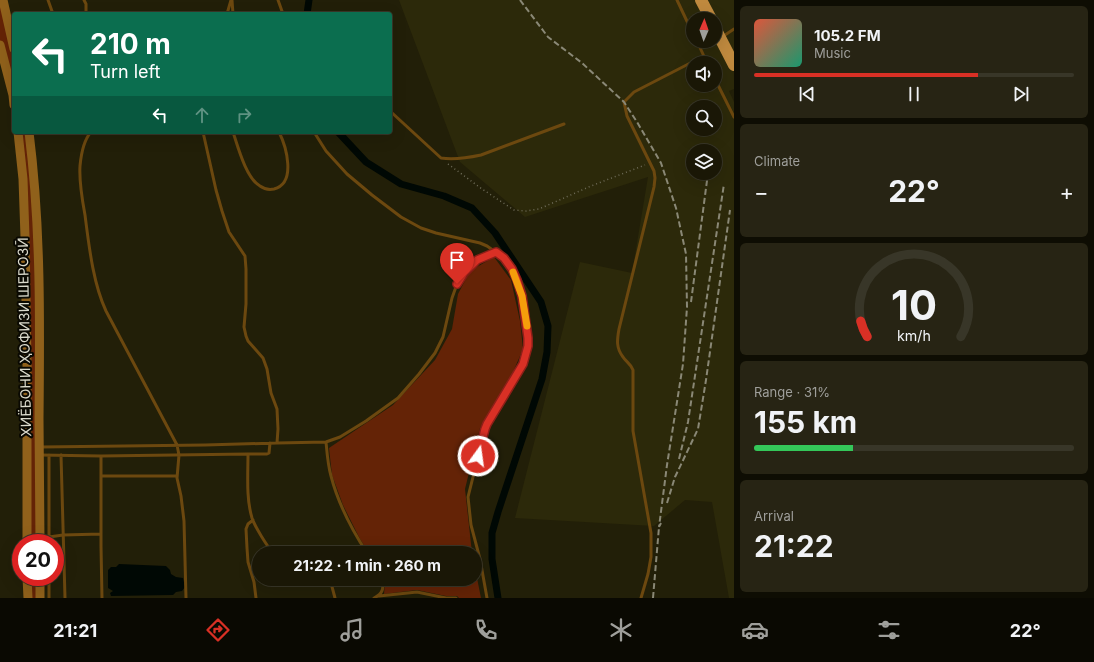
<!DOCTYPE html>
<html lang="en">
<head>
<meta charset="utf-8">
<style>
	body { margin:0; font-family:Inter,sans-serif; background:#272414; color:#f1f3f6; height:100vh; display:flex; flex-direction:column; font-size:15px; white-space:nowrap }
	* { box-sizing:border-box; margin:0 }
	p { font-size:13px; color:#9f9f9b }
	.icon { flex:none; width:22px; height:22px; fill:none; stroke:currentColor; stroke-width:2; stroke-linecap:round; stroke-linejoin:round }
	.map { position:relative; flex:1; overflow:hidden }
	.sheet { display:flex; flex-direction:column; gap:6px; padding:6px; background:#0e0d03; width:360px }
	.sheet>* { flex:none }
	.guide { position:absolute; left:12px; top:12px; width:380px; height:122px; border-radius:4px; box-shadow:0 4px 16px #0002,0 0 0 1px #383628; background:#0b6e4f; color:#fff; overflow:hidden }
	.needle { width:26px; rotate:2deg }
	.tools { position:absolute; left:686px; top:12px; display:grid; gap:8px }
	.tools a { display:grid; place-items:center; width:36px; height:36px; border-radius:50%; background:#1a1706; box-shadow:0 4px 16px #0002,0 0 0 1px #383628; font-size:20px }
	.speed { position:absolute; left:12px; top:534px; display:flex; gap:8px; font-size:20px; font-weight:700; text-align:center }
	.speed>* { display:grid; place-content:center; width:52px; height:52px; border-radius:50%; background:#1a1706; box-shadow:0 4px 16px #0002,0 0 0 1px #383628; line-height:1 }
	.speed .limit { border:6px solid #d22; background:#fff; color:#111 }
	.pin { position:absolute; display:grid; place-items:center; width:34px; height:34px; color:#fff; margin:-41px -17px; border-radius:50% 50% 50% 0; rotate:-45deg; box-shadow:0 0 4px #0007 }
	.pin .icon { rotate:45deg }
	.me { position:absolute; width:44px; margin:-22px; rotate:14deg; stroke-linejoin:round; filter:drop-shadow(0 0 3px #0008) }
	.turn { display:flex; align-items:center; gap:14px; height:84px; padding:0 12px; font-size:18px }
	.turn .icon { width:52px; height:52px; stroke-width:2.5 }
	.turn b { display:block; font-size:28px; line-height:34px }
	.lanes { display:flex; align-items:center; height:38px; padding:0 12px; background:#0003; justify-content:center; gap:20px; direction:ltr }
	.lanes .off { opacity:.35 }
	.big { font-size:30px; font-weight:700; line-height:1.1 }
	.sheet .card { flex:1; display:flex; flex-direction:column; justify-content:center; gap:6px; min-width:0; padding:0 14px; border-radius:6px; background:#272414 }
	.sheet .dial { align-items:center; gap:0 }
	.dial svg { height:104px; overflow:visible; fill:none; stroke:#383628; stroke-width:7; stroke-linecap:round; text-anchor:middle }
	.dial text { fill:#f1f3f6; stroke:none }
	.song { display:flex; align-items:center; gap:12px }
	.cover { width:48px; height:48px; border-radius:6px; background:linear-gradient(135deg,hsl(10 70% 55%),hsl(160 70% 35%)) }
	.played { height:4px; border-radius:2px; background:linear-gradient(90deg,#d93025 70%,#383628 70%) }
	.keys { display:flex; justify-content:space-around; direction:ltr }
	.heat { display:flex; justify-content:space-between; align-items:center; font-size:22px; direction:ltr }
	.charge { height:6px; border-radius:3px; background:linear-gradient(90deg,#34c759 31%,#383628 0) }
	.trip { position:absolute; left:252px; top:546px; width:230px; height:40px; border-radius:20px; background:#1a1706; box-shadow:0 4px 16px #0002,0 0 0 1px #383628; font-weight:700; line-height:40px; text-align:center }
	.menu { display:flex; height:64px; justify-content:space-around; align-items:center; background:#0a0902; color:#9f9f9b }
	.menu .icon { width:28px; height:28px }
	.menu .current { color:#d93025 }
	.menu b { font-size:18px; color:#f1f3f6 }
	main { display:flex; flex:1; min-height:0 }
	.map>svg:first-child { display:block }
	.built { fill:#2c290a; fill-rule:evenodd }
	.green { fill:#642306 }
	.water { fill:#000804 }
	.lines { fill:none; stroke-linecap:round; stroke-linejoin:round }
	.canal { stroke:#000804; stroke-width:7 }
	.path { stroke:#6f6c59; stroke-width:1.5; stroke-dasharray:1 3; stroke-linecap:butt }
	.lane { stroke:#6c480f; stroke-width:3 }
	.secondary { stroke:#90611b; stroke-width:9 }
	.highway { stroke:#bf893e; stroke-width:12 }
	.rail { stroke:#8a8876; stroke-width:2; stroke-dasharray:6 3; stroke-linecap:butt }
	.route-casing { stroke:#8d1f18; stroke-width:10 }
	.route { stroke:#d93025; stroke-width:7 }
	.slow { stroke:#f59e0b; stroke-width:7 }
	.labels { text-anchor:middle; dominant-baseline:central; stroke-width:4; stroke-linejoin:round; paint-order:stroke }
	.street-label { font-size:14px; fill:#dbdacc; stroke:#0a0902 }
</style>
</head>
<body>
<main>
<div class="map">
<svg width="734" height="598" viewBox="0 0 734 598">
	<rect width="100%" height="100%" fill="#221f08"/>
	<path class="built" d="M 399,0 L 734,0 L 734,89 L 729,91 L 734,102 L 734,598 L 729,598 L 712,502 L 685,500 L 654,526 L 515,518 L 580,262 L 632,273 L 648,177 L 525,217 L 460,162 ZM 693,19 L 715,19 L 715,41 L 693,41 ZM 693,63 L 715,63 L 715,85 L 693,85 ZM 693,107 L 715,107 L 715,129 L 693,129 ZM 693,151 L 715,151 L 715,173 L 693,173 Z"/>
	<path class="green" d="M 0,0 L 14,61 L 14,109 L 12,92 L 0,45 Z
		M 16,132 L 27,132 L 35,234 L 39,543 L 27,543 L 24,236 Z
		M 494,257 L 511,280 L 520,321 L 523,349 L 510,379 L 480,428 L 465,489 L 472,553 L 369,553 L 360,539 L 343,505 L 332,475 L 329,448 L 393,405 L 435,360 L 452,329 L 458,294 L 470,271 Z
		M 475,568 L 481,598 L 459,598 L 457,596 L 446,596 L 417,590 L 384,594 L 385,583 L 384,579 L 475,579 Z
		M 27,577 L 39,577 L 39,598 L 27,598 Z"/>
	<path class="water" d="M 119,564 L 166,566 L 170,570 L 171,574 L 176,577 L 183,578 L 185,587 L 182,591 L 176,592 L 173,595 L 111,596 L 110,593 L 113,591 L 108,588 L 108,570 L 111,567 L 116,567 Z"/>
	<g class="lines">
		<path class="canal" d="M 307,14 L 309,0
			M 338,132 L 366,162 L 401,184 L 444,196 L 472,208 L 495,233 L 541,302 L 548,326 L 547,352 L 542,379 L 498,512 L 492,533 L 492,559 L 498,598"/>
		<path class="path" d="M 448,164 L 482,189 L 514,210 L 526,211 L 539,209 L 591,186 L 645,165"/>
		<path class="lane" d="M 48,0 L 53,14
			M 84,0 L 86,4 L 86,14
			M 232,0 L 233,14
			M 278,0 L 283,14
			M 677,0 L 693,34
			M 227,14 L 231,0
			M 722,37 L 734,29
			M 697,41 L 707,63
			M 715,79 L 734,117
			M 390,111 L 441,158 C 454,160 467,158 481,155 L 564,124
			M 91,132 C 83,141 81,155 80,166 C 79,182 82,199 85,215 C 89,246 93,283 106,311 L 177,445 L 179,455 L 177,478 L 181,496 L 184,521 L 186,598
			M 203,132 L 216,190 L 222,211 L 229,232 L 245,256 L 246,269 L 246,304 L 244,327 L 246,336 L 248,341 L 263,358 L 267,369 L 271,393 L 277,409 L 278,429 L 277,443
			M 233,132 C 238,147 246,178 260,186 C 264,189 269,190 274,189 C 297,183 286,146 279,132
			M 314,132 L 326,151 L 347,174 L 372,195 L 401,217 L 421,228 L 436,233 L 480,243 L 487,246 L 504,258 L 512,269 L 517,280 L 522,297 L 524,307 L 528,338 L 528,346 L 523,364 L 493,413 L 485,429 L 468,497 L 471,525 L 480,559 L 487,598
			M 326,442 C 327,453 328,466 331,476 C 338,503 352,530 367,553
			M 270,443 L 269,453 L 267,454 L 248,454 C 248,475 246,498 252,518 C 255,527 267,546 273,553
			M 41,447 L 205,445 L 277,443 L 326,442 L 340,437 L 366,421 L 398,398 L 419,374 L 435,353 L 443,337 L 452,298 L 457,284 L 464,273 L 477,260 L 496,252
			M 40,455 L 101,456 L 248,454
			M 49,455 L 49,543
			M 61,455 L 65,598
			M 101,456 L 101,546 L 102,598
			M 101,476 L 177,476
			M 253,520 L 248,524 L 246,529 L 247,548 L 248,562 L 254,582 L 256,598
			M 49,537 L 63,535 L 101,534
			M 49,577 L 49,598
			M 328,579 L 331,583 L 335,598
			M 379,596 L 417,592 L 446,598 L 456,598
			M 374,598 C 383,594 384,588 382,579
			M 641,598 L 648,574 L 651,557 L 651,533 L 633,431 L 633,370 C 631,364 626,362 623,357 C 616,348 617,340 619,329 L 654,187 L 655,178 L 654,171 L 627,116 L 624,102 L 634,92 L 704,56"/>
		<path class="secondary" d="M 3,0 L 14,49
			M 0,45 L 13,95 L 14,105
			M 18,132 L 23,179 L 25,237 L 27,364 L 27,543
			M 29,132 C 41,227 40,323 39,419 C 39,460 40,502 40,543
			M 27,577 L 28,598
			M 40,577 L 40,598"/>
		<path class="highway" d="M 701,0 L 711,19
			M 715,28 L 734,65"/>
		<path class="rail" d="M 520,0 L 548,37 L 582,63 L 624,102 L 637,122 L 661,163 L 676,208 L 686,254 L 687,307 L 683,364 L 667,465 L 659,527
			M 691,302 L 708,173
			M 679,459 L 688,422 L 724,184
			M 667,503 L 675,477 L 698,429 L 706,380 L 730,210
			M 653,598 L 659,527 L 661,523"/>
	</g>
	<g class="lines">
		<g class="route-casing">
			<path id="route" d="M 457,284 L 464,273 L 477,260 L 496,252 L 504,258 L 512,269 L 517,280 L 522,296 L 528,338 L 528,346 L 523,364 L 487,424 L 485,429 L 478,456"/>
		</g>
		<use href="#route" class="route"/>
		<path class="slow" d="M 513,272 L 522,296 L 527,326"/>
	</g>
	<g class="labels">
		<g class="street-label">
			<text transform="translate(24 337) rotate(-91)">ХИЁБОНИ ҲОФИЗИ ШЕРОЗӢ</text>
		</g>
	</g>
</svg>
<div class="tools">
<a><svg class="needle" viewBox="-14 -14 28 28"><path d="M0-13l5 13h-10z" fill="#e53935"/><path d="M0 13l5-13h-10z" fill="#9f9f9b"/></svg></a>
<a><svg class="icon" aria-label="sound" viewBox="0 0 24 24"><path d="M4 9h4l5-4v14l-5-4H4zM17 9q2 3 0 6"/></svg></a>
<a><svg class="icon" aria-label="search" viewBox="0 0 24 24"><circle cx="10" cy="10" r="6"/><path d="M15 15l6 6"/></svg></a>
<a><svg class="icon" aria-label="layers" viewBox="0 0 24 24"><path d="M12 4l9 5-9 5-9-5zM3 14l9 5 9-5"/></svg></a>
</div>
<div class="speed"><div class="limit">20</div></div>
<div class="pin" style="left:457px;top:284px;background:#d93025"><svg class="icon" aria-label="arrive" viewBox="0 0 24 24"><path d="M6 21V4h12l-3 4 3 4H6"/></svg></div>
<svg class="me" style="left:478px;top:456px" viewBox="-20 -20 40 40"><circle r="17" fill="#d93025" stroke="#fff" stroke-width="3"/><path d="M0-11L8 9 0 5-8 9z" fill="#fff"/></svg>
<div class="trip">21:22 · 1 min · 260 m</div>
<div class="guide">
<div class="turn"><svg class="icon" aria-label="left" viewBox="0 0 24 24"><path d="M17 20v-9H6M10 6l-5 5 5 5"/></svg><div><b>210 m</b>Turn left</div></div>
<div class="lanes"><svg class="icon" aria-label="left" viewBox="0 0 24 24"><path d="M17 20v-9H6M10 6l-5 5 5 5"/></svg><svg class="icon off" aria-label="ahead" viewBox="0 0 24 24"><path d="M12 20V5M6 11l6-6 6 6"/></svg><svg class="icon off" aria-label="right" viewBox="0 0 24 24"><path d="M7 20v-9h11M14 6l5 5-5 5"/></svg></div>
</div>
</div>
<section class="sheet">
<div class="card">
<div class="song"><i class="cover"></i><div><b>105.2 FM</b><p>Music</p></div></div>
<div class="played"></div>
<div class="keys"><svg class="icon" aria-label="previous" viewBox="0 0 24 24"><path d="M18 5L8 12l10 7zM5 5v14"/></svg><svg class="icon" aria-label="pause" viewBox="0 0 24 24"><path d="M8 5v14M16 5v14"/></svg><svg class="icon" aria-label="next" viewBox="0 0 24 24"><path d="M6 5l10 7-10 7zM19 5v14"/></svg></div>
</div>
<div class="card"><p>Climate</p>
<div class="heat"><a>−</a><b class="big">22°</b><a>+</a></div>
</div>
<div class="card dial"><svg viewBox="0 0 100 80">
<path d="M14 69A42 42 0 1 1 86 69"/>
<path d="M14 69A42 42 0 0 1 9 57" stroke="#d93025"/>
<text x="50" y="56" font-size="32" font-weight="700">10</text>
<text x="50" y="72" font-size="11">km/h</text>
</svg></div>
<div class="card"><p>Range · 31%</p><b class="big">155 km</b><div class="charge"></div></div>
<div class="card"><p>Arrival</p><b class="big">21:22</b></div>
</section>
</main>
<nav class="menu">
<b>21:21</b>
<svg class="icon current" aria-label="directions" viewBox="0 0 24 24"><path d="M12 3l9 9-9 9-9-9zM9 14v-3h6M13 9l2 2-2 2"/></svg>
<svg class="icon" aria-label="music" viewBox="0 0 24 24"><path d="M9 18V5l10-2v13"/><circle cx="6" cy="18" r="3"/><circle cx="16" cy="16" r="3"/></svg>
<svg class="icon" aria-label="phone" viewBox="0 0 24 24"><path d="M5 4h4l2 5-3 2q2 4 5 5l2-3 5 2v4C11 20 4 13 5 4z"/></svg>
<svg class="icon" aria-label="climate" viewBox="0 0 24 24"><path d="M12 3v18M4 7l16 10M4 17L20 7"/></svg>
<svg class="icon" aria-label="car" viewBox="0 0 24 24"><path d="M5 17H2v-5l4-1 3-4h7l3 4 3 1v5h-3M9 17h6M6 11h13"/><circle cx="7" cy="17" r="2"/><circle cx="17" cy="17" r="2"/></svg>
<svg class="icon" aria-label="filters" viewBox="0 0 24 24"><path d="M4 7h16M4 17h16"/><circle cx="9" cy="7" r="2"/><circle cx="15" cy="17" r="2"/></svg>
<b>22°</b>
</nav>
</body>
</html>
